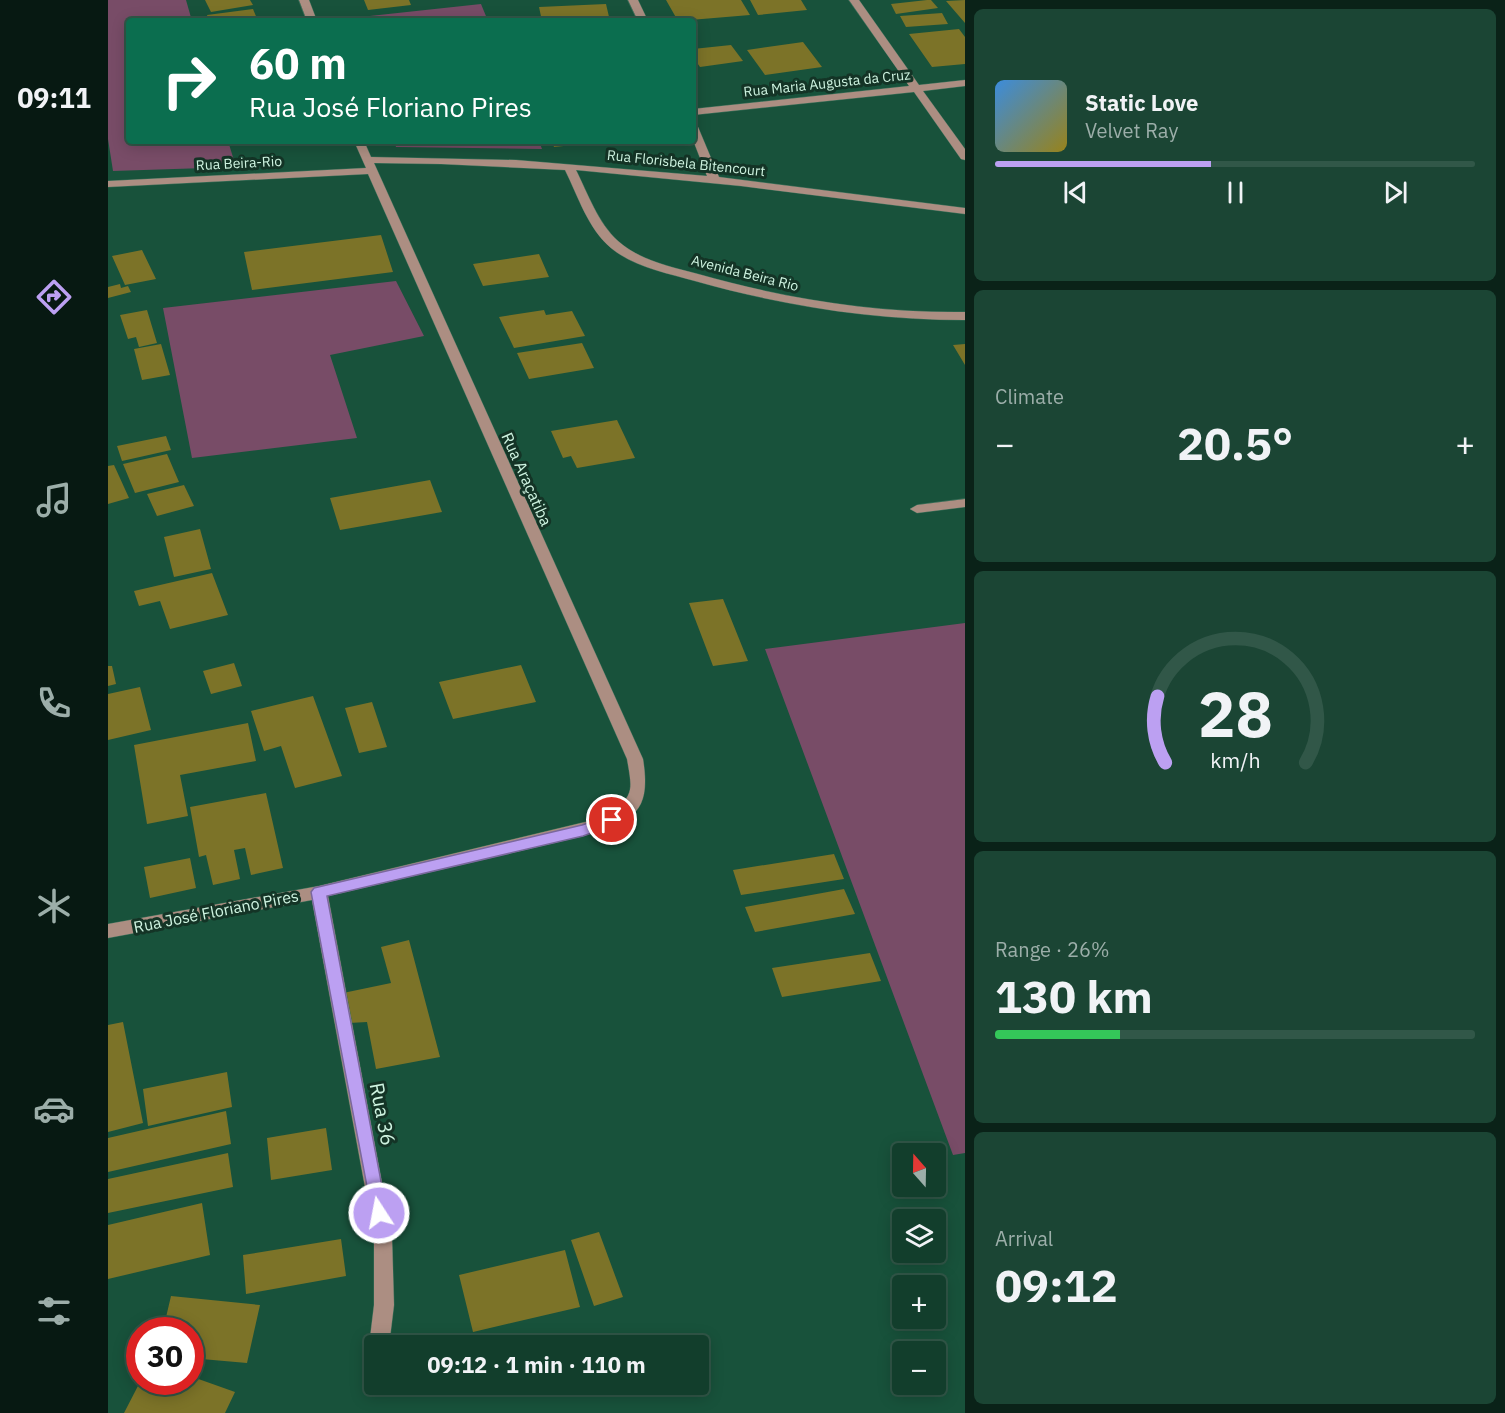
<!DOCTYPE html>
<html lang="en">
<head>
<meta charset="utf-8">
<style>
	body { margin:0; font-family:"IBM Plex Sans",sans-serif; background:#1b4534; color:#f1f3f6; height:100vh; display:flex; flex-direction:column; font-size:22px; white-space:nowrap }
	* { box-sizing:border-box; margin:0 }
	p { font-size:20px; color:#9caea9 }
	.icon { flex:none; width:33px; height:33px; fill:none; stroke:currentColor; stroke-width:2; stroke-linecap:round; stroke-linejoin:round }
	.map { position:relative; flex:1; overflow:hidden }
	.drawer { display:flex; flex-direction:column; gap:9px; padding:9px; background:#0a2218; width:540px }
	.drawer>* { flex:none }
	.top-card { position:absolute; left:18px; top:18px; width:570px; height:126px; border-radius:6px; box-shadow:0 3px 15px #0003,0 0 0 2px #315748; background:#0b6e4f; color:#fff; overflow:hidden }
	.needle { width:39px; rotate:340deg }
	.buttons { position:absolute; left:784px; top:1143px; display:grid; gap:12px }
	.buttons a { display:grid; place-items:center; width:54px; height:54px; border-radius:6px; background:#123e2c; box-shadow:0 3px 15px #0003,0 0 0 2px #315748; font-size:30px }
	.speed { position:absolute; left:18px; top:1317px; display:flex; gap:12px; font-size:30px; font-weight:700; text-align:center }
	.speed>* { display:grid; place-content:center; width:78px; height:78px; border-radius:50%; background:#123e2c; box-shadow:0 3px 15px #0003,0 0 0 2px #315748; line-height:1 }
	.speed .limit { border:9px solid #d22; background:#fff; color:#111 }
	.pin { position:absolute; display:grid; place-items:center; width:51px; height:51px; color:#fff; margin:-26px; border:3px solid #fff; border-radius:50%; box-shadow:0 2px 6px #0007 }
	.me { position:absolute; width:66px; margin:-33px; rotate:349deg; stroke-linejoin:round; filter:drop-shadow(0 0 4px #0008) }
	.turn { display:flex; align-items:center; gap:21px; height:126px; padding:0 24px; font-size:27px }
	.turn .icon { width:78px; height:78px; stroke-width:2.5 }
	.turn b { display:block; font-size:42px; line-height:51px }
	.big { font-size:45px; font-weight:700; line-height:1.1 }
	.drawer .widget { flex:1; display:flex; flex-direction:column; justify-content:center; gap:9px; min-width:0; padding:0 21px; border-radius:9px; background:#1b4534 }
	.drawer .dial { align-items:center; gap:0 }
	.dial svg { height:156px; overflow:visible; fill:none; stroke:#315748; stroke-width:7; stroke-linecap:round; text-anchor:middle }
	.dial text { fill:#f1f3f6; stroke:none }
	.song { display:flex; align-items:center; gap:18px }
	.cover { width:72px; height:72px; border-radius:9px; background:linear-gradient(135deg,hsl(210 70% 55%),hsl(50 70% 35%)) }
	.played { height:6px; border-radius:3px; background:linear-gradient(90deg,#bca0f2 45%,#315748 45%) }
	.keys { display:flex; justify-content:space-around; direction:ltr }
	.heat { display:flex; justify-content:space-between; align-items:center; font-size:33px; direction:ltr }
	.charge { height:9px; border-radius:4px; background:linear-gradient(90deg,#34c759 26%,#315748 0) }
	.trip { position:absolute; left:256px; top:1335px; width:345px; height:60px; border-radius:6px; background:#123e2c; box-shadow:0 3px 15px #0003,0 0 0 2px #315748; font-weight:700; line-height:60px; text-align:center }
	main { display:flex; flex:1; min-height:0 }
	.tabs { display:flex; flex-direction:column; width:108px; justify-content:space-around; align-items:center; background:#071912; color:#9caea9 }
	.tabs .icon { width:42px; height:42px }
	.tabs .on { color:#bca0f2 }
	.tabs b { font-size:27px; color:#f1f3f6 }
	.map>svg:first-child { display:block }
	.green { fill:#784c67 }
	.building { fill:#7c7328 }
	.lines { fill:none; stroke-linecap:round; stroke-linejoin:round }
	.minor-casing { stroke:#396f59; stroke-width:1 }
	.minor { fill:#ac8e82; fill-rule:evenodd }
	.route { fill:#bca0f2; stroke:#7a689d; stroke-width:1.5 }
	.labels { text-anchor:middle; dominant-baseline:central; stroke-width:6; stroke-linejoin:round; paint-order:stroke }
	.far-street-label { font-size:14px; fill:#cef3e0; stroke:#143426 }
	.street-label { font-size:16px; fill:#cef3e0; stroke:#143426 }
	.near-street-label { font-size:20px; fill:#cef3e0; stroke:#143426 }
</style>
</head>
<body>
<main>
<nav class="tabs">
<b>09:11</b>
<svg class="icon on" aria-label="directions" viewBox="0 0 24 24"><path d="M12 3l9 9-9 9-9-9zM9 14v-3h6M13 9l2 2-2 2"/></svg>
<svg class="icon" aria-label="music" viewBox="0 0 24 24"><path d="M9 18V5l10-2v13"/><circle cx="6" cy="18" r="3"/><circle cx="16" cy="16" r="3"/></svg>
<svg class="icon" aria-label="phone" viewBox="0 0 24 24"><path d="M5 4h4l2 5-3 2q2 4 5 5l2-3 5 2v4C11 20 4 13 5 4z"/></svg>
<svg class="icon" aria-label="climate" viewBox="0 0 24 24"><path d="M12 3v18M4 7l16 10M4 17L20 7"/></svg>
<svg class="icon" aria-label="car" viewBox="0 0 24 24"><path d="M5 17H2v-5l4-1 3-4h7l3 4 3 1v5h-3M9 17h6M6 11h13"/><circle cx="7" cy="17" r="2"/><circle cx="17" cy="17" r="2"/></svg>
<svg class="icon" aria-label="filters" viewBox="0 0 24 24"><path d="M4 7h16M4 17h16"/><circle cx="9" cy="7" r="2"/><circle cx="15" cy="17" r="2"/></svg>
</nav>
<div class="map">
<svg width="857" height="1413" viewBox="0 0 857 1413">
	<rect width="100%" height="100%" fill="#18523b"/>
	<path class="green" d="M 0,0 L 78,0 L 84,21 L 21,21 L 21,141 L 120,141 L 128,167 L 5,171 L 0,139 Z
		M 373,4 L 380,21 L 235,21 L 234,19 Z
		M 286,141 L 431,141 L 434,149 L 288,147 Z
		M 288,281 L 316,336 L 222,355 L 249,438 L 84,458 L 55,308 Z
		M 857,623 L 857,1153 L 845,1155 L 657,649 Z"/>
	<path class="building" d="M 97,0 L 142,0 L 145,5 L 103,12 Z
		M 256,0 L 301,0 L 303,5 L 260,10 Z
		M 558,0 L 633,0 L 642,15 L 570,21 Z
		M 642,0 L 693,0 L 699,10 L 650,15 Z
		M 819,0 L 823,0 L 830,8 L 788,14 L 783,4 Z
		M 857,0 L 857,23 L 838,1 Z
		M 498,4 L 502,21 L 434,21 L 431,7 Z
		M 145,9 L 150,21 L 101,21 L 99,15 Z
		M 834,13 L 840,24 L 798,27 L 792,16 Z
		M 851,29 L 857,37 L 857,64 L 824,67 L 801,34 Z
		M 695,42 L 714,67 L 657,75 L 639,50 Z
		M 623,45 L 635,61 L 592,67 L 585,57 L 585,49 Z
		M 444,141 L 484,141 L 484,143 L 446,147 Z
		M 273,235 L 285,272 L 144,290 L 136,252 Z
		M 34,250 L 48,279 L 17,285 L 4,256 Z
		M 431,254 L 441,277 L 375,286 L 365,264 Z
		M 12,284 L 13,288 L 20,286 L 23,292 L 0,298 L 0,287 Z
		M 39,310 L 49,343 L 31,347 L 28,337 L 20,339 L 12,315 Z
		M 436,310 L 438,315 L 464,311 L 477,336 L 406,348 L 391,317 Z
		M 474,343 L 486,368 L 421,379 L 409,353 Z
		M 53,344 L 62,375 L 34,380 L 26,349 Z
		M 857,344 L 857,365 L 845,345 Z
		M 509,420 L 527,458 L 469,468 L 463,456 L 455,458 L 443,431 Z
		M 58,436 L 63,450 L 14,461 L 9,446 Z
		M 59,454 L 71,482 L 27,493 L 15,464 Z
		M 6,465 L 21,498 L 0,504 L 0,466 Z
		M 322,480 L 334,512 L 232,530 L 222,498 Z
		M 76,485 L 86,506 L 49,516 L 39,494 Z
		M 92,529 L 103,569 L 66,577 L 56,537 Z
		M 104,573 L 120,615 L 62,629 L 52,601 L 31,606 L 26,591 Z
		M 615,599 L 640,661 L 605,666 L 581,603 Z
		M 126,663 L 134,686 L 103,694 L 95,671 Z
		M 413,665 L 428,702 L 345,719 L 331,682 Z
		M 0,666 L 4,666 L 8,684 L 0,686 Z
		M 32,687 L 43,730 L 0,740 L 0,694 Z
		M 205,696 L 234,776 L 187,788 L 173,746 L 156,751 L 143,711 Z
		M 264,702 L 279,747 L 251,753 L 237,708 Z
		M 140,723 L 148,761 L 72,775 L 80,816 L 39,824 L 26,745 Z
		M 158,793 L 175,868 L 143,875 L 137,848 L 126,850 L 132,879 L 105,885 L 98,855 L 91,857 L 82,807 Z
		M 726,854 L 736,879 L 633,895 L 625,870 Z
		M 82,858 L 88,888 L 42,898 L 36,867 Z
		M 736,889 L 747,914 L 647,932 L 637,907 Z
		M 301,940 L 332,1057 L 268,1069 L 259,1022 L 241,1023 L 235,993 L 283,983 L 273,947 Z
		M 762,953 L 773,981 L 674,997 L 664,968 Z
		M 15,1022 L 35,1123 L 0,1132 L 0,1025 Z
		M 119,1072 L 124,1107 L 40,1126 L 35,1089 Z
		M 118,1111 L 123,1144 L 0,1172 L 0,1138 Z
		M 218,1128 L 224,1170 L 163,1180 L 159,1138 Z
		M 120,1153 L 125,1187 L 0,1213 L 0,1179 Z
		M 94,1203 L 102,1255 L 0,1279 L 0,1225 Z
		M 491,1232 L 515,1297 L 486,1306 L 463,1240 Z
		M 233,1239 L 238,1276 L 138,1294 L 135,1255 Z
		M 457,1250 L 472,1307 L 365,1332 L 351,1275 Z
		M 63,1296 L 152,1305 L 139,1363 L 82,1358 L 82,1330 L 55,1330 Z
		M 82,1376 L 127,1392 L 117,1413 L 16,1413 L 32,1382 L 82,1382 Z"/>
	<g class="lines">
		<g class="minor-casing">
			<path id="minor" d="M 191,0 L 201,0 L 209,21 L 199,21 Z
				M 520,0 L 530,0 L 540,21 L 530,21 Z
				M 741,0 L 751,0 L 811,85 L 857,80 L 857,86 L 815,91 L 857,149 L 857,160 L 853,159 L 806,92 L 585,115 L 585,109 L 801,86 Z
				M 585,124 L 590,127 L 611,177 L 857,208 L 857,214 L 633,186 L 468,170 C 480,194 490,223 510,241 C 531,260 563,267 590,274 C 678,299 766,313 857,312 L 857,320 C 765,320 676,306 587,281 C 559,273 526,267 503,248 C 480,229 470,196 457,170 L 333,164 L 266,163 L 535,759 C 544,815 523,821 475,836 L 220,896 L 284,1236 L 286,1305 L 281,1346 L 267,1346 L 267,1354 L 261,1346 L 266,1305 L 266,1236 L 204,900 L 0,938 L 0,924 L 211,886 L 498,817 C 526,795 525,793 519,759 L 260,174 L 0,187 L 0,181 L 258,168 L 246,141 L 256,141 L 263,157 L 408,160 L 599,176 L 585,140 Z
				M 857,499 L 857,507 L 809,513 L 802,509 L 809,505 Z"/>
		</g>
		<use href="#minor" class="minor"/>
	</g>
	<path class="route" d="M 504,815 L 509,817 L 511,820 L 509,824 L 475,836 L 219,896 L 279,1213 L 277,1218 L 271,1220 L 265,1218 L 203,892 L 206,888 L 474,825 Z"/>
	<g class="labels">
		<g class="far-street-label">
			<text transform="translate(719 83) rotate(-6)">Rua Maria Augusta da Cruz</text>
			<text transform="translate(131 163) rotate(-3)">Rua Beira-Rio</text>
			<text transform="translate(578 163) rotate(6)">Rua Florisbela Bitencourt</text>
			<text transform="translate(637 273) rotate(14)">Avenida Beira Rio</text>
		</g>
		<g class="street-label">
			<text transform="translate(419 479) rotate(66)">Rua Araçatiba</text>
			<text transform="translate(108 911) rotate(-11)">Rua José Floriano Pires</text>
		</g>
		<g class="near-street-label">
			<text transform="translate(275 1114) rotate(79)">Rua 36</text>
		</g>
	</g>
</svg>
<div class="buttons">
<a><svg class="needle" viewBox="-14 -14 28 28"><path d="M0-13l5 13h-10z" fill="#e53935"/><path d="M0 13l5-13h-10z" fill="#9caea9"/></svg></a>
<a><svg class="icon" aria-label="layers" viewBox="0 0 24 24"><path d="M12 4l9 5-9 5-9-5zM3 14l9 5 9-5"/></svg></a>
<a>+</a>
<a>−</a>
</div>
<div class="speed"><div class="limit">30</div></div>
<div class="pin" style="left:504px;top:820px;background:#d93025"><svg class="icon" aria-label="arrive" viewBox="0 0 24 24"><path d="M6 21V4h12l-3 4 3 4H6"/></svg></div>
<svg class="me" style="left:271px;top:1213px" viewBox="-20 -20 40 40"><circle r="17" fill="#bca0f2" stroke="#fff" stroke-width="3"/><path d="M0-11L8 9 0 5-8 9z" fill="#fff"/></svg>
<div class="trip">09:12 · 1 min · 110 m</div>
<div class="top-card">
<div class="turn"><svg class="icon" aria-label="right" viewBox="0 0 24 24"><path d="M7 20v-9h11M14 6l5 5-5 5"/></svg><div><b>60 m</b>Rua José Floriano Pires</div></div>
</div>
</div>
<section class="drawer">
<div class="widget">
<div class="song"><i class="cover"></i><div><b>Static Love</b><p>Velvet Ray</p></div></div>
<div class="played"></div>
<div class="keys"><svg class="icon" aria-label="previous" viewBox="0 0 24 24"><path d="M18 5L8 12l10 7zM5 5v14"/></svg><svg class="icon" aria-label="pause" viewBox="0 0 24 24"><path d="M8 5v14M16 5v14"/></svg><svg class="icon" aria-label="next" viewBox="0 0 24 24"><path d="M6 5l10 7-10 7zM19 5v14"/></svg></div>
</div>
<div class="widget"><p>Climate</p>
<div class="heat"><a>−</a><b class="big">20.5°</b><a>+</a></div>
</div>
<div class="widget dial"><svg viewBox="0 0 100 80">
<path d="M14 69A42 42 0 1 1 86 69"/>
<path d="M14 69A42 42 0 0 1 10 35" stroke="#bca0f2"/>
<text x="50" y="56" font-size="32" font-weight="700">28</text>
<text x="50" y="72" font-size="11">km/h</text>
</svg></div>
<div class="widget"><p>Range · 26%</p><b class="big">130 km</b><div class="charge"></div></div>
<div class="widget"><p>Arrival</p><b class="big">09:12</b></div>
</section>
</main>
</body>
</html>
